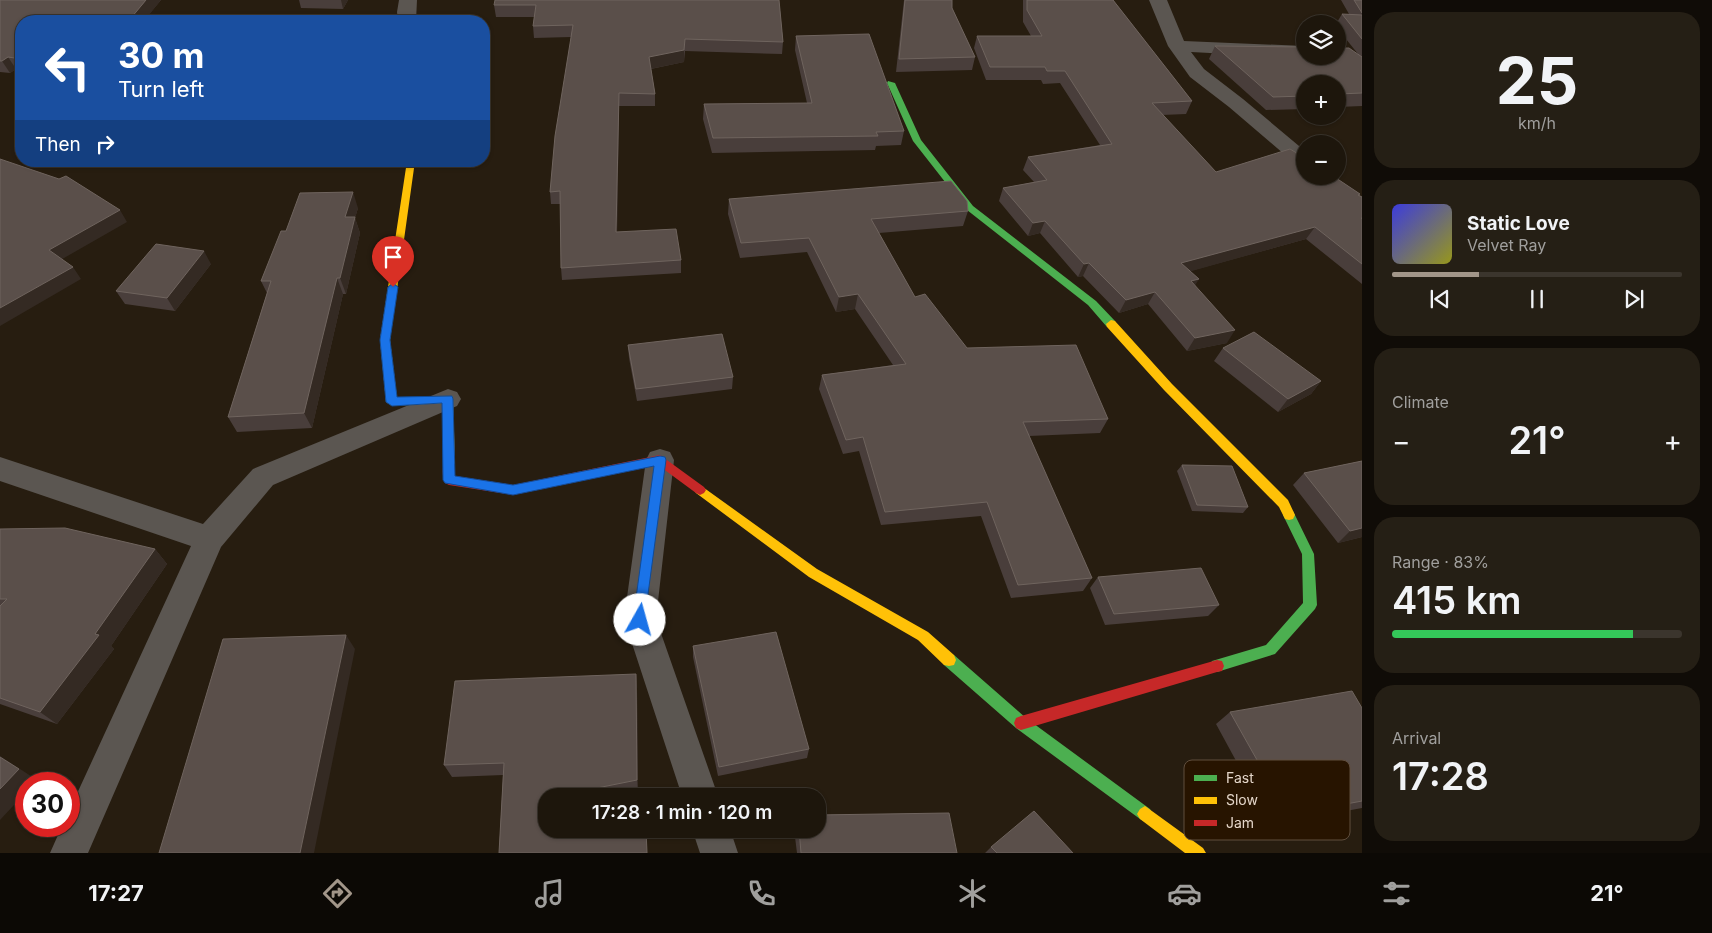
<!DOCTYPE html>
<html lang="en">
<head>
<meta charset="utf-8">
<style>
	body { margin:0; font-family:Inter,sans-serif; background:#251f15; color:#f1f3f6; height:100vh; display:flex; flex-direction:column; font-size:19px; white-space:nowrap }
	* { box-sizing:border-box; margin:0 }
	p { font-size:16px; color:#a09f9d }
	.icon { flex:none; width:28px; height:28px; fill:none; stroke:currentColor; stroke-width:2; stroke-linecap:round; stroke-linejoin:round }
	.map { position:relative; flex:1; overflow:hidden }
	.drawer { display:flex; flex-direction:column; gap:12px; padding:12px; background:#100c07; width:350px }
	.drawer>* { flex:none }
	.banner { position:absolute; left:15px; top:15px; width:475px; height:152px; border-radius:20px; box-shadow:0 1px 4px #0004,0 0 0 1px #3b352d; background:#1a4fa0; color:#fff; overflow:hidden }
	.tools { position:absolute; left:1296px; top:15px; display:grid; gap:10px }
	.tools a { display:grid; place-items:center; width:50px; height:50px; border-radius:50%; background:#1d160c; box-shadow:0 1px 4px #0004,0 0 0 1px #3b352d; font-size:25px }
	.speed { position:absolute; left:15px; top:772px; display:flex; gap:10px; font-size:25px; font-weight:700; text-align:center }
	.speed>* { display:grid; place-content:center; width:65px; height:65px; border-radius:50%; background:#1d160c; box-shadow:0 1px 4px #0004,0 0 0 1px #3b352d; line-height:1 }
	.speed .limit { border:8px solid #d22; background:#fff; color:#111 }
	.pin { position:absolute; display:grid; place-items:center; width:42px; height:42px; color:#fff; margin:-51px -21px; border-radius:50% 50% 50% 0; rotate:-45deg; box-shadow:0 0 5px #0007 }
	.pin .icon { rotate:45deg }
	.me { position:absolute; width:55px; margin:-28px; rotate:7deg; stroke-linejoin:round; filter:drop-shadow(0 0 4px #0008) }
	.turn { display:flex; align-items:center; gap:18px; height:105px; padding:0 20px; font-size:22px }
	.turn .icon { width:65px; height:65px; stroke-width:2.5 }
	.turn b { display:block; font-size:35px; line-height:42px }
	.then { display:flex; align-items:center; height:48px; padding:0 20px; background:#0003; gap:10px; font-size:19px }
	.big { font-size:38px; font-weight:600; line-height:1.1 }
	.drawer .card { flex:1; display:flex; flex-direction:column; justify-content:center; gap:8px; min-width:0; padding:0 18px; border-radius:20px; background:#251f15 }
	.drawer .dial { align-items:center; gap:0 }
	.dial b { font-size:65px; line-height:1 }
	.song { display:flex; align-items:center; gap:15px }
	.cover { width:60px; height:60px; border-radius:8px; background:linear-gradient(135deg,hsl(240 70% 55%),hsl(60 70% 35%)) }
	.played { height:5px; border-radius:2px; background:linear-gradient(90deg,#a29689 30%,#3b352d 30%) }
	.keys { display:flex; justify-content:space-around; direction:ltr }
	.heat { display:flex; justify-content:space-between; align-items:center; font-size:28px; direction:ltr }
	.charge { height:8px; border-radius:4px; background:linear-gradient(90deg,#34c759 83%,#3b352d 0) }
	.trip { position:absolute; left:538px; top:788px; width:288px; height:50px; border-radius:20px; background:#1d160c; box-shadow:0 1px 4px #0004,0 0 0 1px #3b352d; font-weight:600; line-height:50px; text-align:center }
	.tabs { display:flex; height:80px; justify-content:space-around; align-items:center; background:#0c0905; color:#a09f9d }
	.tabs .icon { width:35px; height:35px }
	.tabs .current { color:#a29689 }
	.tabs b { font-size:22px; color:#f1f3f6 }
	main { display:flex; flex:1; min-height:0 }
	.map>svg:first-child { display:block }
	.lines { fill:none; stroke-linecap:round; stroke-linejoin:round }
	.street { fill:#5b5651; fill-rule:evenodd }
	.fast { fill:#4caf50; fill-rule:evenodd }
	.slow { fill:#ffc107; fill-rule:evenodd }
	.jam { fill:#c62828; fill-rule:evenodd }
	.wall { fill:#493e3b }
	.shaded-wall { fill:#342a23 }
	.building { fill:#5a4f4a; stroke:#6f645e }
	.route { fill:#1a73e8; stroke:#114b97 }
	.key { fill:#271400; stroke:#604e3d; stroke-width:1 }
	.key-label { font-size:14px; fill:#e5d7ca }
</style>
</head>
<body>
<main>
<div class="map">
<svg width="1362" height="853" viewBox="0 0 1362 853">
	<rect width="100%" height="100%" fill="#271d10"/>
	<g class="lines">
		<path class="street" d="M 399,0 L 417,0 L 416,21 L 398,21 L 397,12 Z
			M 1149,0 L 1167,0 L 1184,41 L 1305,46 L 1305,56 L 1310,56 L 1305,58 L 1191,52 L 1204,69 L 1243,99 L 1305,151 L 1305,168 L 1298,166 L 1229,107 L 1190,77 L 1168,46 Z
			M 448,389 L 457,392 L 461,399 L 457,406 L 273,485 L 221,547 L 88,853 L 50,853 L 62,826 L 69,826 L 69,811 L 191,546 L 0,481 L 0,457 L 203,524 L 253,469 Z
			M 660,449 L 670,452 L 674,460 L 656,619 L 718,796 L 682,796 L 624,619 L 646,460 L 650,452 Z
			M 692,829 L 730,829 L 738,853 L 700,853 Z"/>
		<path class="fast" d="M 888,81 L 895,83 L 921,140 L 973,206 L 1096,301 L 1115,321 L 1116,324 L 1115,327 L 1107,327 L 1088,305 L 967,210 L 913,141 L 887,83 Z
			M 1289,510 L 1293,511 L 1314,554 L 1317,605 L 1315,609 L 1275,654 L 1217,672 L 1212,671 L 1210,666 L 1212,661 L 1266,645 L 1303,603 L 1302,554 L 1283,515 L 1285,511 Z
			M 949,654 L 954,655 L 1026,718 L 1150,809 L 1153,814 L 1150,819 L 1145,822 L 1140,819 L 1016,728 L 944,665 L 942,660 L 944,655 Z"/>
		<path class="slow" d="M 407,161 L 415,161 L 390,340 L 397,398 L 452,396 L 453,399 L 455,463 L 453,466 L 445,466 L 443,463 L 443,403 L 392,406 L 386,402 L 380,340 Z
			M 1111,320 L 1115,321 L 1172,384 L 1288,500 L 1295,515 L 1293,519 L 1289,520 L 1285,519 L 1279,507 L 1164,390 L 1107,327 L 1106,324 Z
			M 700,485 L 817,569 L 928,632 L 954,655 L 956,660 L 954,665 L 949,666 L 944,665 L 918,640 L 809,577 L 696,493 L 694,490 L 696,487 Z
			M 1145,806 L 1203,848 L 1206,853 L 1185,853 L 1140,819 L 1137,814 L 1140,809 Z"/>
		<path class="jam" d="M 660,455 L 704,487 L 706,490 L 704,493 L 700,495 L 696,493 L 658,465 L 513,495 L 449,485 L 445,483 C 442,477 442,466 445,460 L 453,460 L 455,476 L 513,485 Z
			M 1217,660 L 1222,661 L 1224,666 L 1222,671 L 1217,672 L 1021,730 L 1016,728 L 1014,723 L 1016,718 L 1021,716 Z"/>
	</g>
	<path class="wall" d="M 0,0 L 161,0 L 145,19 L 21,21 L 21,70 L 16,69 L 10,73 L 0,72 Z
		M 299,0 L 348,0 L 343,9 L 301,8 Z
		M 779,0 L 783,42 L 782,54 L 685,51 L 684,62 L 651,69 L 655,94 L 655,106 L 619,106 L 617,232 L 681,260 L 681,273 L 562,280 L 561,268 L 560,204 L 551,204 L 550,192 L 571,37 L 534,38 L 533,26 L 534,17 L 496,17 L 494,5 Z
		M 904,0 L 952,0 L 952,8 L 975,57 L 972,70 L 896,72 Z
		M 1023,0 L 1113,0 L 1192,101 L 1186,114 L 1162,115 L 1216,172 L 1359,195 L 1362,197 L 1362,284 L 1306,239 L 1190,271 L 1195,285 L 1227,343 L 1187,351 L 1148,304 L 1119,313 L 1083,276 L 1078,277 L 1040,233 L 1028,236 L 999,201 L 1003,188 L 1034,182 L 1023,170 L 1028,157 L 1100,145 L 1060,83 L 1043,84 L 1041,80 L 986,80 L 974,48 L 977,36 L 1031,36 L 1023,22 Z
		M 1341,0 L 1362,0 L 1362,106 L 1338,107 L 1338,84 L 1305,84 L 1305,109 L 1266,110 L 1209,59 L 1215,46 L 1358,54 L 1338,29 L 1338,24 L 1336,24 L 1342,14 L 1349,14 Z
		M 796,36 L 904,131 L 901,145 L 876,146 L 875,150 L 712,153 L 703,119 L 704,104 L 807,103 L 795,50 Z
		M 729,199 L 968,211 L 963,226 L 879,233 L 915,297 L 967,348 L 1108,419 L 1100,433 L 1029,436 L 1092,578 L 1083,591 L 1011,598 L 981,516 L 881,525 L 859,451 L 843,454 L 819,389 L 822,375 L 893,365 L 855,309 L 836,312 L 807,252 L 740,258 L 728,214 Z
		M 358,208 L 355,218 L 360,233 L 346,294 L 343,294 L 312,428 L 237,432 L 228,417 L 267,293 L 261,281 L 286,231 Z
		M 211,264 L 175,311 L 125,304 L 116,291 Z
		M 628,345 L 733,377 L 732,389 L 637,401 L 629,358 Z
		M 1223,348 L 1321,381 L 1311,394 L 1278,412 L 1214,361 Z
		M 1362,461 L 1362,537 L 1338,543 L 1293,485 L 1304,473 Z
		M 1182,465 L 1248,507 L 1243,513 L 1192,511 L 1177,471 Z
		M 0,529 L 155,549 L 167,564 L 111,646 L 114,649 L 57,724 L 0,704 Z
		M 1098,577 L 1219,605 L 1208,616 L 1105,625 L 1090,588 Z
		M 693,646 L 809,749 L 807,758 L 718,776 L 693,657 Z
		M 636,674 L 637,688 L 638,792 L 619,796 L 546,796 L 499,853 L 503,775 L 452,777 L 444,765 Z
		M 1362,708 L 1362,808 L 1271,825 L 1216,724 L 1230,712 Z
		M 794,829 L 816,829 L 957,853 L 797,853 Z
		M 991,847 L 1073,853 L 985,853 Z"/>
	<path class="shaded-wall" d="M 146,0 L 161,0 L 144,21 L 131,18 Z
		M 341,0 L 348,0 L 343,9 Z
		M 684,50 L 684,62 L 650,69 L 649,57 Z
		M 8,57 L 16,69 L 10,73 L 2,61 Z
		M 619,93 L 619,106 L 617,245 L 616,232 Z
		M 353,192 L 358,208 L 355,218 L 360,233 L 346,294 L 340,278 L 345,217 Z
		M 120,210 L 127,222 L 57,262 L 49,250 Z
		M 1045,221 L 1040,233 L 1028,236 L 1033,223 Z
		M 1315,227 L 1306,239 L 1174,276 L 1181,263 Z
		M 204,251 L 211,264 L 175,311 L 167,298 Z
		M 1089,263 L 1083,276 L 1078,277 L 1084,264 Z
		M 73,267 L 81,279 L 0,326 L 0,308 Z
		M 337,278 L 343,294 L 312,428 L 304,413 Z
		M 1199,279 L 1191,292 L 1191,281 Z
		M 1155,292 L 1148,304 L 1119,313 L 1126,300 Z
		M 858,294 L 855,309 L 836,312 L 839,297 Z
		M 1235,330 L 1227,343 L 1187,351 L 1195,338 Z
		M 1321,381 L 1311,394 L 1278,412 L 1288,399 Z
		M 1362,528 L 1362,537 L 1338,543 L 1350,531 Z
		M 155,549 L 167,564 L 111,646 L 114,649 L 57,724 L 40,712 Z
		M 346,635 L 355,649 L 314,853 L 300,853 Z
		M 636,674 L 637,688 L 638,792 L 637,780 Z
		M 0,756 L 37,780 L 34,784 L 26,784 L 26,792 L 0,820 Z"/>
	<path class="building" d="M 0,0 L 146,0 L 131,18 L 152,20 L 151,21 L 21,21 L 21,59 L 8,57 L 2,61 L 0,61 Z
		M 495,0 L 779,0 L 783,42 L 685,39 L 684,50 L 649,57 L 655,94 L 619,93 L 616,232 L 676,229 L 681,260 L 561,268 L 560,191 L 550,192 L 555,136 L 573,25 L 533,26 L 536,5 L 494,5 Z
		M 905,0 L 952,0 L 952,8 L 975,57 L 899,59 Z
		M 1027,0 L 1113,0 L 1192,101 L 1152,103 L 1216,172 L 1290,149 L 1305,158 L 1305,176 L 1333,176 L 1360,194 L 1358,195 L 1362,197 L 1362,218 L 1361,218 L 1362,219 L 1362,264 L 1315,227 L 1181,263 L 1199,279 L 1191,281 L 1235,330 L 1195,338 L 1155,292 L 1126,300 L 1089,263 L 1084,264 L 1045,221 L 1033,223 L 1003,188 L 1047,180 L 1028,157 L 1112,144 L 1065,71 L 1047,71 L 1045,67 L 990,67 L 977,36 L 1042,36 L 1027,10 Z
		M 1354,0 L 1362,0 L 1362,13 Z
		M 1342,14 L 1362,15 L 1362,39 Z
		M 869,34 L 904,131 L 876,132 L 878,136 L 713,138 L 704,104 L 812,103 L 796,36 Z
		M 1215,46 L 1305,47 L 1305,56 L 1338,56 L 1338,48 L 1349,48 L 1362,57 L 1362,93 L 1338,94 L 1338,84 L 1305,84 L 1305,96 L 1273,97 Z
		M 0,159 L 59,179 L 66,176 L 120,210 L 49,250 L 73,267 L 0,308 Z
		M 951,181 L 967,201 L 968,211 L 871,219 L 915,297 L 925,294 L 967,348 L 1076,345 L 1108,419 L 1023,422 L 1092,578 L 1018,585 L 987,502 L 885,512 L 863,437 L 846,440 L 822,375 L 906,364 L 858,294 L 839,297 L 809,238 L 741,243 L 729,199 Z
		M 353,192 L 345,217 L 355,217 L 340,278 L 337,278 L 304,413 L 228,417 L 271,281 L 261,281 L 281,231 L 286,231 L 300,193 Z
		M 156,244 L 204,251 L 167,298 L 116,291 Z
		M 1254,332 L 1321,381 L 1288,399 L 1223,348 Z
		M 722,334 L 733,377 L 636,389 L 628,345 Z
		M 1362,461 L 1362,528 L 1350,531 L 1304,473 Z
		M 1182,465 L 1232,466 L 1248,507 L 1197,505 Z
		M 65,528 L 155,549 L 95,634 L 99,635 L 40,712 L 0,698 L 0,606 L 7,599 L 0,599 L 0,529 Z
		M 1201,568 L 1219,605 L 1114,614 L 1098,577 Z
		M 776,632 L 809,749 L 719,767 L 693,646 Z
		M 346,635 L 300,853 L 159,853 L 223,639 Z
		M 636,674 L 637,780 L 557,796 L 546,796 L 546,829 L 646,829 L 647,853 L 499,853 L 504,763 L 444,765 L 455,681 Z
		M 1352,691 L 1362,708 L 1362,801 L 1288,815 L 1230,712 Z
		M 0,757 L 19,769 L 0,789 Z
		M 1034,811 L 1073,853 L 997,853 L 991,847 Z
		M 949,813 L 957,853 L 801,853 L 799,829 L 816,829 L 816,815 Z"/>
	<path class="route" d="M 393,283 L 398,287 L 390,340 L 397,397 L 452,396 L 453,399 L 455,476 L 513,485 L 660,456 L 665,457 L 666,460 L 644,624 L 640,626 L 635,624 L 633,620 L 654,466 L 513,495 L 445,483 L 443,480 L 442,403 L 392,406 L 386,402 L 380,340 L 388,287 Z"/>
	<rect x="1184" y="760" width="166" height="80" rx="8" class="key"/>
	<rect x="1194" y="775" width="23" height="6" fill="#4caf50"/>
	<rect x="1194" y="797" width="23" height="7" fill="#ffc107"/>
	<rect x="1194" y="820" width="23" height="6" fill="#c62828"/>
	<g class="key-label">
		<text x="1226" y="783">Fast</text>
		<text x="1226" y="805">Slow</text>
		<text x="1226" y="828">Jam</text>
	</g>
</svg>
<div class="tools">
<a><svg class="icon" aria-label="layers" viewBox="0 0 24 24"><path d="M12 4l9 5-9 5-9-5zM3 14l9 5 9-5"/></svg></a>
<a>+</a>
<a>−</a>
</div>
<div class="speed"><div class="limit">30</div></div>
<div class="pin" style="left:393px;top:287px;background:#d93025"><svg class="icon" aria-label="arrive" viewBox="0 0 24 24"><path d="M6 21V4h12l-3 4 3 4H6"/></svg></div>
<svg class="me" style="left:640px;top:620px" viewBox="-20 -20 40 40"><circle r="19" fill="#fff"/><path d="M0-13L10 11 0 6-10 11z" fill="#1a73e8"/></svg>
<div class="trip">17:28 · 1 min · 120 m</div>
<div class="banner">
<div class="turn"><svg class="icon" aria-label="left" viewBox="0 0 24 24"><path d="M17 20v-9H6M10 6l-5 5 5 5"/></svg><div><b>30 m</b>Turn left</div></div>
<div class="then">Then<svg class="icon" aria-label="right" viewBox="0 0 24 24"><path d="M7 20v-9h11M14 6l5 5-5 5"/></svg></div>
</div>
</div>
<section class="drawer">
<div class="card dial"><b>25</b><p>km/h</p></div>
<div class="card">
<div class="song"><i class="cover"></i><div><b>Static Love</b><p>Velvet Ray</p></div></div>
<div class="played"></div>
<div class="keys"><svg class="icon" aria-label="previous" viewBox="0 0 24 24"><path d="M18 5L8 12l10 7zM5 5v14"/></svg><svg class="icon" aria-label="pause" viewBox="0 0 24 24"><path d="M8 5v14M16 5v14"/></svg><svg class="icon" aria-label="next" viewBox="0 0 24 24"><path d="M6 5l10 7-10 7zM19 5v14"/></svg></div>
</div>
<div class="card"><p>Climate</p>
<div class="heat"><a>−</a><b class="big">21°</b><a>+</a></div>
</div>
<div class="card"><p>Range · 83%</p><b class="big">415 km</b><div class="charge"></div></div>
<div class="card"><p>Arrival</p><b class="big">17:28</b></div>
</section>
</main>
<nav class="tabs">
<b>17:27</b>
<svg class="icon current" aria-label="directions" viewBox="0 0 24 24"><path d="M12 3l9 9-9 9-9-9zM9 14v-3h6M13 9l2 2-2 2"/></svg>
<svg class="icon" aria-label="music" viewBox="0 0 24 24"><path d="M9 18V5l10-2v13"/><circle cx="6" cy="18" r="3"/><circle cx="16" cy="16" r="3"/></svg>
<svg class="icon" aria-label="phone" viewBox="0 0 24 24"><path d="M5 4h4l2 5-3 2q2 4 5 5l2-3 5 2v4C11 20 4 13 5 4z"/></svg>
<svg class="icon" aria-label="climate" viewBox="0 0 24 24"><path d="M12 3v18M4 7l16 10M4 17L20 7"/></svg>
<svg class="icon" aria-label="car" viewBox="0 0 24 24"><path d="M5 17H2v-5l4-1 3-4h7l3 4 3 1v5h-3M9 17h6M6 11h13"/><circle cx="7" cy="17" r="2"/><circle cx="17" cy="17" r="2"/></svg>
<svg class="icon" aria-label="filters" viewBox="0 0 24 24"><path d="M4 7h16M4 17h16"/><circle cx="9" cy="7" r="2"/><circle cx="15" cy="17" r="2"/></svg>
<b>21°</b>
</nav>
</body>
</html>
